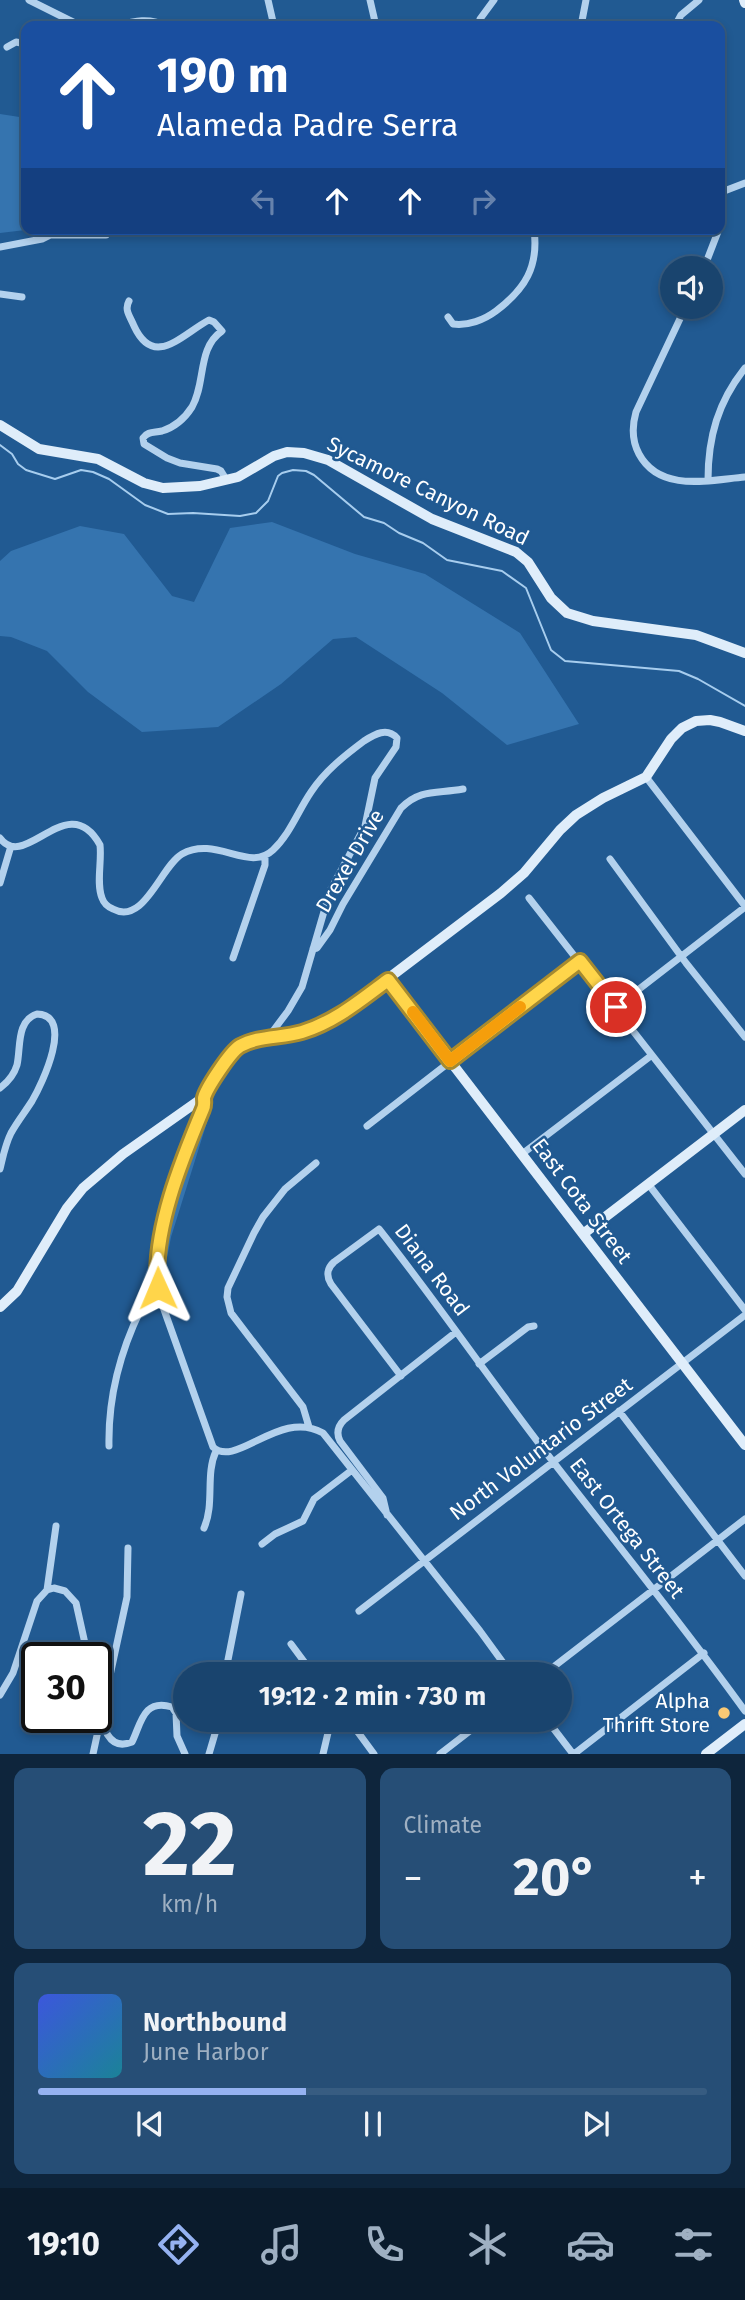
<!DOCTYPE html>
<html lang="en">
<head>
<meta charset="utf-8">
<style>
	body { margin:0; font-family:"Fira Sans",sans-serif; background:#264e76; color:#f1f3f6; height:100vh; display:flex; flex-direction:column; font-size:26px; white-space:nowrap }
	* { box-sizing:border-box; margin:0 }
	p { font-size:23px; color:#9fb0c2 }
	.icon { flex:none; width:38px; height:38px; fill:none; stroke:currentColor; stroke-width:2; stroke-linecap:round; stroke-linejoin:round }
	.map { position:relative; height:1754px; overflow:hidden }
	.sheet { display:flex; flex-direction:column; gap:14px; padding:14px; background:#0e253c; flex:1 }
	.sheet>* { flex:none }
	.banner { position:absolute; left:21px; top:21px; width:704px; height:214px; border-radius:14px; box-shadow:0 4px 10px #0003,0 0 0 2px #375c81; background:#1a4fa0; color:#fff; overflow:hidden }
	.fabs { position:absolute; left:660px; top:256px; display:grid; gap:14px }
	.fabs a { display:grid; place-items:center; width:63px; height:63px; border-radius:50%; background:#19446e; box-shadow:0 4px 10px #0003,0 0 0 2px #375c81; font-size:35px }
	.speed { position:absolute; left:21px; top:1642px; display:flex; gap:14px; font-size:35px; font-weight:700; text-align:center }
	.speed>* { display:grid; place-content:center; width:91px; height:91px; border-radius:50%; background:#19446e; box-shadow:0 4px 10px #0003,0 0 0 2px #375c81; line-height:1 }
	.speed .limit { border:4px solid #111; border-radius:10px; background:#fff; color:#111 }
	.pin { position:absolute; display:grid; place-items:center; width:60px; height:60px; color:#fff; margin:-30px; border:4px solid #fff; border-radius:50%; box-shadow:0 2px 7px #0007 }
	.me { position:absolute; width:77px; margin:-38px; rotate:359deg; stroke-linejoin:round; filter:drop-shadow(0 0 5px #0008) }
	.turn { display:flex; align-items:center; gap:24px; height:147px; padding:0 21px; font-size:32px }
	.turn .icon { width:91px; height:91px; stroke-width:2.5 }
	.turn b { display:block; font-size:49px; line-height:60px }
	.lanes { display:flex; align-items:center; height:66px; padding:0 21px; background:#0003; justify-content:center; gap:35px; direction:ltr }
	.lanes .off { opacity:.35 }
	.big { font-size:52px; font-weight:700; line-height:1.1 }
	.sheet .tile { flex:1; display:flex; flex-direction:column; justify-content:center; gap:10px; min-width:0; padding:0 24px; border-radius:14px; background:#264e76 }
	.sheet .dial { align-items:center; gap:0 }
	.dial b { font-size:91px; line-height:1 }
	.song { display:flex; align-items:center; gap:21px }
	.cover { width:84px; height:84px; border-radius:10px; background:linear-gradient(135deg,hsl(230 70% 55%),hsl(190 70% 35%)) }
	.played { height:7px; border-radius:4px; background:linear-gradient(90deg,#95b2f1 40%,#375c81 40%) }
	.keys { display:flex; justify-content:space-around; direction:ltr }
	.heat { display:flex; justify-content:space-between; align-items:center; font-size:38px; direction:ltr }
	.sheet .tiles { flex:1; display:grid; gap:14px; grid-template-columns:1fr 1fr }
	.tile:last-child { grid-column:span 2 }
	.trip { position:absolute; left:173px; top:1662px; width:399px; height:70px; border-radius:35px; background:#19446e; box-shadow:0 4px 10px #0003,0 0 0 2px #375c81; font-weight:700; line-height:70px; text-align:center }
	.menu { display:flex; height:112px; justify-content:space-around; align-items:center; background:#0a1b2c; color:#9fb0c2 }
	.menu .icon { width:49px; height:49px }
	.menu .active { color:#95b2f1 }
	.menu b { font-size:32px; color:#f1f3f6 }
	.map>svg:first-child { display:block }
	.green { fill:#3574af }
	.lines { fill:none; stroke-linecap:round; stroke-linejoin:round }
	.stream { stroke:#a7cdee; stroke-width:2 }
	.street { stroke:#b3d1ed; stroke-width:7 }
	.secondary { stroke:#dfedfa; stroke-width:10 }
	.route-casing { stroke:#a68a30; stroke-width:18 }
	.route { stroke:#ffd54a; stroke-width:12 }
	.slow { stroke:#f59e0b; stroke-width:12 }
	.poi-dot { fill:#faca75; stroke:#215a92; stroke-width:2.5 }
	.labels { text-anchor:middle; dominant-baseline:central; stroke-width:5; stroke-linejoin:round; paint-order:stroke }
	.street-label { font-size:21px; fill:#fff; stroke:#215a92 }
	.poi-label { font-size:21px; fill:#fff; stroke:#215a92; text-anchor:end }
</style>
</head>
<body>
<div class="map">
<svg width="745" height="1754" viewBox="0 0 745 1754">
	<rect width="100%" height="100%" fill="#215a92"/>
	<path class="green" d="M 0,114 L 26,118 L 26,229 L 34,229 L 0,233 Z
		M 272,522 L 355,554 L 425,574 L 520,633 L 579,724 L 507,745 L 442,693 L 356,637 L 333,639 L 281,684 L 218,727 L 142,732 L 88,692 L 47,651 L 11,637 L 0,636 L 0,561 L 11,551 L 80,526 L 124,534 L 172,596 L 194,602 L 230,528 Z
		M 213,1103 L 171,1237 L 162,1284 C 161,1269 161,1255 164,1240 C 170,1209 194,1123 213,1103 Z"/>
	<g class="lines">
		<path class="stream" d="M 0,445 L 12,454 L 18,464 L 26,470 L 55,479 L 81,470 L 93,472 L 109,479 L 145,505 L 168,514 L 193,513 L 240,516 L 256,513 L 268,501 L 278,476 L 282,473 L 293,470 L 306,471 L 314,475 L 364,517 L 384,523 L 399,533 L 423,543 L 447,560 L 502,571 L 526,588 L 551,650 L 565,661 L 679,671 L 698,679 L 745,706"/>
		<path class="street" d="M 29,0 L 81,26
			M 268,0 L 274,26
			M 370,0 L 376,26
			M 114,26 C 134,21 148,17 168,26
			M 479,26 L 480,19 L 494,0
			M 581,26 L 586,0
			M 675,26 L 681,15 L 699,0
			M 7,47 L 16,42 L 26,44
			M 719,193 L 745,183
			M 719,213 L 719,227
			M 301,233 L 305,229
			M 0,247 L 42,239 L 50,235 L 106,235
			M 704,268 L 719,229
			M 0,294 L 22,297
			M 129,301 C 124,310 130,316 134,326 C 154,369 181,335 209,320 L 214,322 L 222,331 C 197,348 206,383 192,407 C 185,418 175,427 162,431 C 154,433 148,431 143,438 L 144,444 L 167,458 L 180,463 L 217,469 L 221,471 L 226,479
			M 686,306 L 636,412 C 632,426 632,441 639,454 C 660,493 710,480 745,477
			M 448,317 L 453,324 C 468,326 484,320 496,311 C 525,289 539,267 534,229
			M 708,480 C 708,437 718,402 745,368
			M 646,777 L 745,906
			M 0,838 C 25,873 68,787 100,845 C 102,862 96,883 102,898 C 104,904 108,907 113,909 C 144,926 161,866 182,854 C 216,835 249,873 273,850 C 290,834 298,811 311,792 C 325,771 344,756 364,741 C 375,734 387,727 397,738 L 396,747 L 375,778 L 365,826 L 330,891 L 302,987 L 288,1011 L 273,1031 L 271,1039
			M 610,859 L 686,963 L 745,1037
			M 0,883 L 11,846
			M 529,898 L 745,1174
			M 313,949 L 317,948 L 330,930 L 343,904 L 401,808 C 421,788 438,794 463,789
			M 233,958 L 265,865 L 265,856
			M 616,1007 L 745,907
			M 0,1088 C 8,1082 14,1075 17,1065 C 21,1047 16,1021 37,1014 C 75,1015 42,1084 32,1101 C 25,1112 17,1122 11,1133 C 5,1145 3,1157 0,1169
			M 204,1096 L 204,1106 L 189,1140 L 164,1224 L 159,1246 L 157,1270 L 162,1304 L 213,1447 C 236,1469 280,1408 323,1433 L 480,1631 L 512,1675
			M 367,1126 L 580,961
			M 522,1154 L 652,1055
			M 649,1185 L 745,1310
			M 479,1364 L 528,1327 L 534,1326
			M 401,1376 L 331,1284 C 326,1276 327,1268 334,1262 L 379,1229 C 436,1301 488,1377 544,1450 C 611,1537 681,1622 745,1711
			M 619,1411 L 745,1576
			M 309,1427 L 303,1407 L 231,1313 L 227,1297 L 228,1288 L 254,1233 L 263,1217 L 285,1189 L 316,1163
			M 109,1446 C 108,1398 120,1352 141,1309 C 145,1299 149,1289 158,1282
			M 387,1515 L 383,1498 L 340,1441 C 336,1433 338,1426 344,1420 L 456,1332
			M 204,1528 C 215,1503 205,1475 216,1451
			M 262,1544 L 275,1534 L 303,1521 L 314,1499 L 352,1470
			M 47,1590 L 56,1526
			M 359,1611 L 745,1315
			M 291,1644 L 314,1675
			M 225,1675 L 241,1594
			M 543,1675 L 745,1519
			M 0,1695 L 13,1673 L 37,1601 L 47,1590 L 54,1588 L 65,1591 L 76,1603 L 88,1657
			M 96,1695 C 101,1713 103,1754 132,1742 C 141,1724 143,1698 172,1707 L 176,1713 L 177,1736 L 185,1754
			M 349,1720 L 374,1754
			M 547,1720 L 573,1754
			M 93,1754 L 127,1597 L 128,1548
			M 209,1754 L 219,1720
			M 323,1754 L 331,1720
			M 440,1754 L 484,1720
			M 574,1754 L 704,1653"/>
		<path class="secondary" d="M 744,0 L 745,3
			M 0,425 L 39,449 L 98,459 L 144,483 L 163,488 L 200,486 L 238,477 L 274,456 L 287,452 L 304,453 L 328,460 L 432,519 L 516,552 L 528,562 L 551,598 L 567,613 L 593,621 L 696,635 L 745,653
			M 388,980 L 745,1445
			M 583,1234 L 745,1110
			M 0,1307 L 17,1291 L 67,1208 L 83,1188 L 123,1154 L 201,1099 L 209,1089 L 224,1062 L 236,1048 L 248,1043 L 305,1031 L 340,1015 L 501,893 L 524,873 L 560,830 L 576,815 L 603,798 L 646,777 L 671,739 L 682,728 L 696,721 L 710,720 L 720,722 L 745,731
			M 706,1754 L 745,1724"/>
	</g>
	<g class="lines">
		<g class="route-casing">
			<path id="route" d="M 158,1288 C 152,1232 182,1159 203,1109 C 205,1105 204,1102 204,1098 C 206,1089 230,1052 240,1046 C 257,1036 282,1038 302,1032 C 335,1022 361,1000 388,980 L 450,1061 L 580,961 L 616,1007"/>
		</g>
		<use href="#route" class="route"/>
		<path class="slow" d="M 413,1012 L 450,1061 L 520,1007"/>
	</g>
	<circle class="poi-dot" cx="724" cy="1713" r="7"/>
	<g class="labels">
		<g class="street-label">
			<text transform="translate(428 491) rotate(26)">Sycamore Canyon Road</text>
			<text transform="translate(350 861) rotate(-60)">Drexel Drive</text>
			<text transform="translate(582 1201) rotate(53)">East Cota Street</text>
			<text transform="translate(432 1270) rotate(53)">Diana Road</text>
			<text transform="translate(541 1449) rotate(-37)">North Voluntario Street</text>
			<text transform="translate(627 1528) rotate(52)">East Ortega Street</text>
		</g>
		<g class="poi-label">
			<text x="710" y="1701">Alpha<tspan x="710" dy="24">Thrift Store</tspan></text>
		</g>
	</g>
</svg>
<div class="fabs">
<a><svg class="icon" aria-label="sound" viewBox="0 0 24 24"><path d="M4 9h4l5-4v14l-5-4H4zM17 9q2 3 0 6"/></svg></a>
</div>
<div class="speed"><div class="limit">30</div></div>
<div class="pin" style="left:616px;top:1007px;background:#d93025"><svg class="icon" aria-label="arrive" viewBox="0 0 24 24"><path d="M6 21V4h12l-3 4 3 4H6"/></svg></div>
<svg class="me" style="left:158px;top:1288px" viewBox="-20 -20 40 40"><path d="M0-17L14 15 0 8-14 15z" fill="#ffd54a" stroke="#fff" stroke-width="4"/></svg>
<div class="trip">19:12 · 2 min · 730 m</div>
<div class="banner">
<div class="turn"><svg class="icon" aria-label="ahead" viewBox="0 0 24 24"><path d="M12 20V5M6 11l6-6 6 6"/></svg><div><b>190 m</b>Alameda Padre Serra</div></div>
<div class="lanes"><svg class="icon off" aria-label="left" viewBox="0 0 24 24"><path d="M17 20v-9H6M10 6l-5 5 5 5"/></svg><svg class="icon" aria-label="ahead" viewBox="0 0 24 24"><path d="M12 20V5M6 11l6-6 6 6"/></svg><svg class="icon" aria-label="ahead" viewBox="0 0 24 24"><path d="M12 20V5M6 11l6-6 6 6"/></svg><svg class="icon off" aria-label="right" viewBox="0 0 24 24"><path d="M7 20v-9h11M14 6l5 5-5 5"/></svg></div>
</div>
</div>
<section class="sheet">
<div class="tiles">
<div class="tile dial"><b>22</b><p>km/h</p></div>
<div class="tile"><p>Climate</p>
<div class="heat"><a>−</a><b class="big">20°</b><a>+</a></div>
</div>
<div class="tile">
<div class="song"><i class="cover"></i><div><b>Northbound</b><p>June Harbor</p></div></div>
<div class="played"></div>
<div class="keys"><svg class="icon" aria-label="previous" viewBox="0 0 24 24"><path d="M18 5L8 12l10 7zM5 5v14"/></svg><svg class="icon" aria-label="pause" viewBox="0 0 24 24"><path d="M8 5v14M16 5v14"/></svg><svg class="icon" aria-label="next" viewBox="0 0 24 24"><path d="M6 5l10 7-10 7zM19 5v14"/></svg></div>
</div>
</div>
</section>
<nav class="menu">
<b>19:10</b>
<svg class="icon active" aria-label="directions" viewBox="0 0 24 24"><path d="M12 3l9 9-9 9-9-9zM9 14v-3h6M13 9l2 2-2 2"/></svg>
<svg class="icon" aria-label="music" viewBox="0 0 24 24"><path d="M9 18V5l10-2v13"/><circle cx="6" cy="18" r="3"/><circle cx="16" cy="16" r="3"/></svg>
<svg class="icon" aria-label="phone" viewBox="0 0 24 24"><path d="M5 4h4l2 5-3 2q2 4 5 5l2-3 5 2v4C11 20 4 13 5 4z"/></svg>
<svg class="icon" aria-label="climate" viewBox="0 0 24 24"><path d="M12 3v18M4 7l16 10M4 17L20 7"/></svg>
<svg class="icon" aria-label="car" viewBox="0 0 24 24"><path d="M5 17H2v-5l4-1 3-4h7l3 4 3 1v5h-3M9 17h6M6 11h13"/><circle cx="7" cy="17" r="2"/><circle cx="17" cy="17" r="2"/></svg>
<svg class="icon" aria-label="filters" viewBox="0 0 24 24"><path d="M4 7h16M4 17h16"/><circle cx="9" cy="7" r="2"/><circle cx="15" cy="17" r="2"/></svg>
</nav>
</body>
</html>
